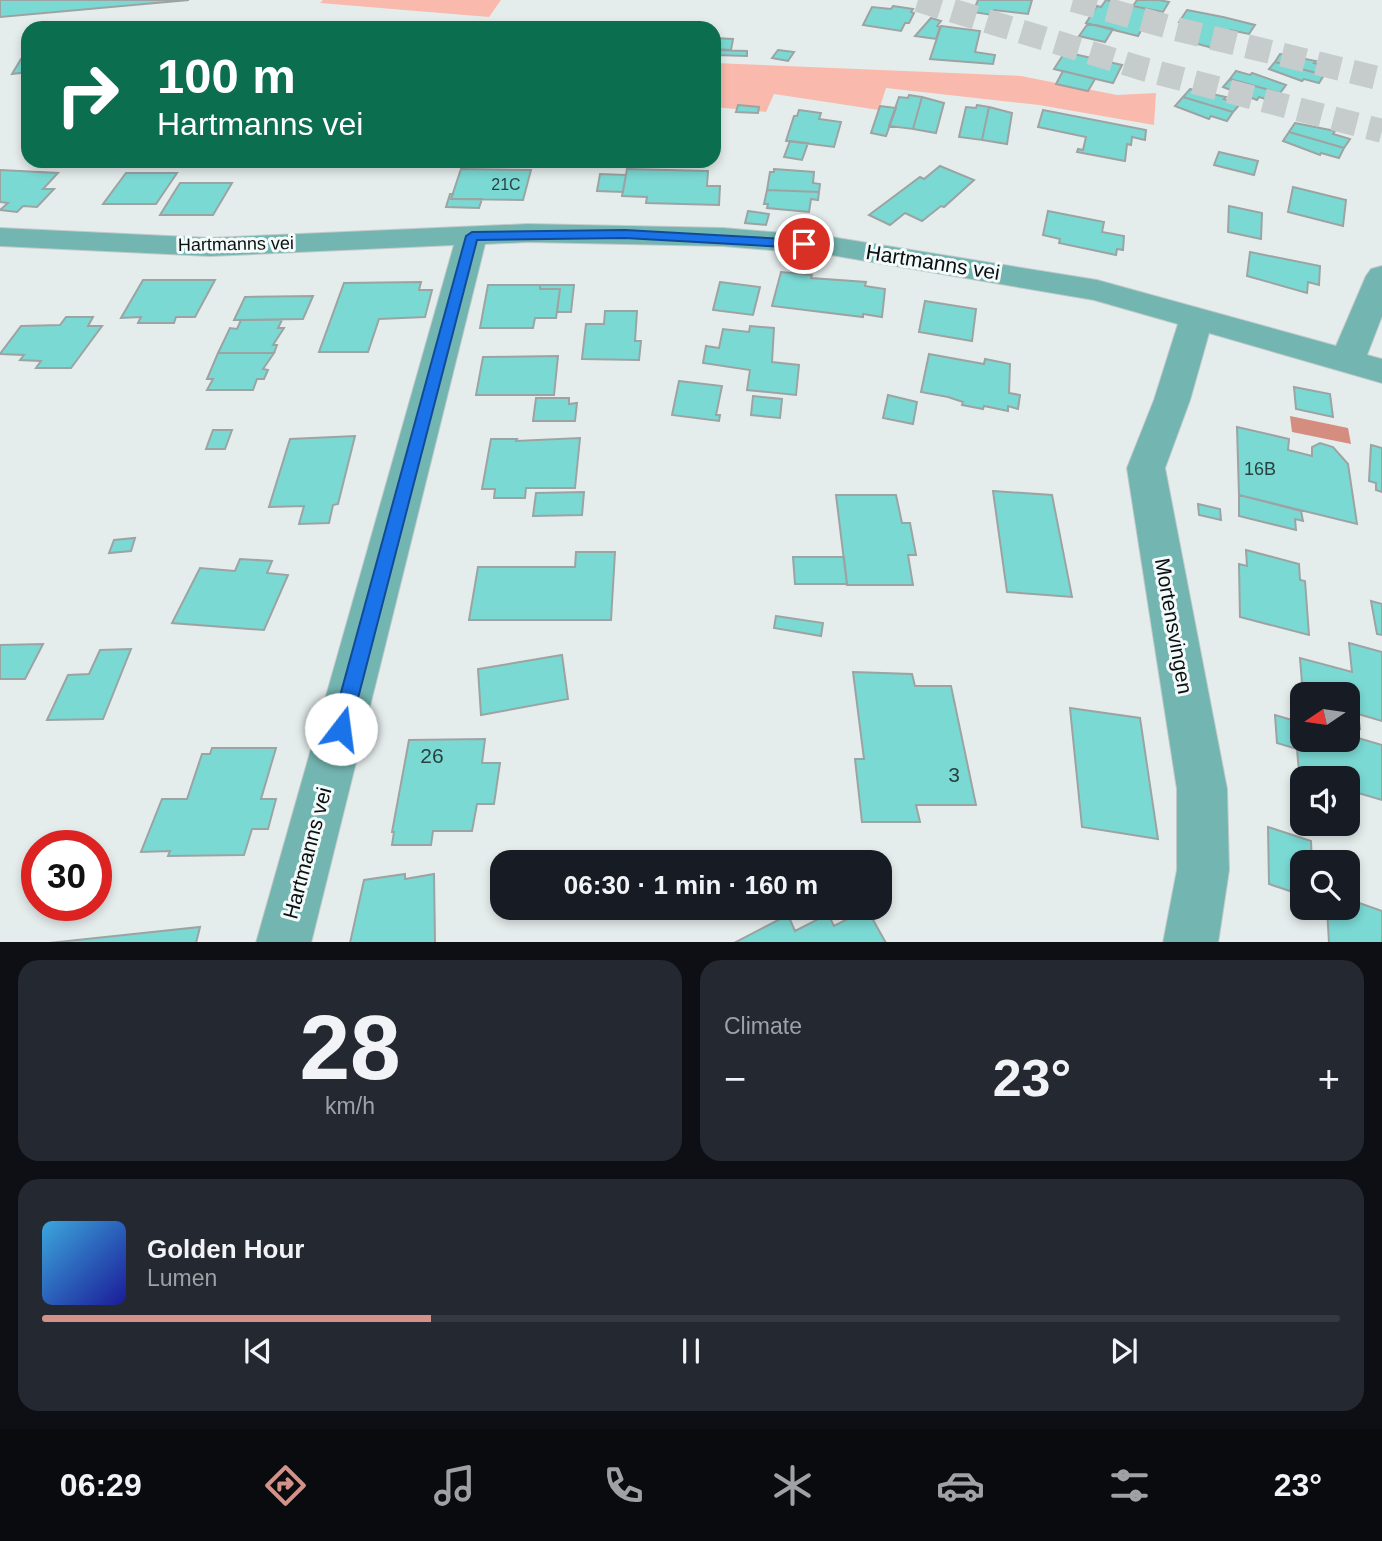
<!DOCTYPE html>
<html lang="en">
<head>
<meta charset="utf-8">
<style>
	body { margin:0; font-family:Arial,sans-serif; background:#242831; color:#f1f3f6; height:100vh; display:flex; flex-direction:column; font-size:26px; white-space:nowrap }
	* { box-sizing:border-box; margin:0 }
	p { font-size:23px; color:#9ea1a6 }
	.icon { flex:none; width:38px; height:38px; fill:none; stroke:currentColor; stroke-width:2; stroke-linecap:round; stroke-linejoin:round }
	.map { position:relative; height:942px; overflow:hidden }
	.drawer { display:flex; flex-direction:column; gap:18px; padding:18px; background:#0d0f14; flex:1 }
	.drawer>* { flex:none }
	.hud { position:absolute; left:21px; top:21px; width:700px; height:147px; border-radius:21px; box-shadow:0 4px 10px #0003; background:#0b6e4f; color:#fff; overflow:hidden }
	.needle { width:46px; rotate:257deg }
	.tools { position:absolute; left:1290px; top:682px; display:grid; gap:14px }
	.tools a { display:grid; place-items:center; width:70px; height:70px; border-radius:14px; background:#171b24; box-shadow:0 4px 10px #0003; font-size:35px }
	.speed { position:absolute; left:21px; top:830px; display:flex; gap:14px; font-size:35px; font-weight:700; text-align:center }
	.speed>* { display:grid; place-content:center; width:91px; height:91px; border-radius:50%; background:#171b24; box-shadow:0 4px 10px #0003; line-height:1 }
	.speed .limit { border:10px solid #d22; background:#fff; color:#111 }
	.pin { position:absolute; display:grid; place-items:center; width:60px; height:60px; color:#fff; margin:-30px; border:4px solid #fff; border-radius:50%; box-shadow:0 2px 7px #0007 }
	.me { position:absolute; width:77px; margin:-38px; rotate:15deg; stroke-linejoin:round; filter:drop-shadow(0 0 5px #0008) }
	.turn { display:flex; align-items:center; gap:24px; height:147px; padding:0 21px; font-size:32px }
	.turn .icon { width:91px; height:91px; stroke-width:2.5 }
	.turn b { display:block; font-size:49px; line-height:60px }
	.big { font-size:52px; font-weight:700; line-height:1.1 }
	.drawer .widget { flex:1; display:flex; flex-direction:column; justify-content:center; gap:10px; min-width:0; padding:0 24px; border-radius:21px; background:#242831 }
	.drawer .dial { align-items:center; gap:0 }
	.dial b { font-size:91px; line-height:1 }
	.song { display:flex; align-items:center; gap:21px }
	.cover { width:84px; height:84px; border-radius:10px; background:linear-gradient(135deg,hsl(200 70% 55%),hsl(240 70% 35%)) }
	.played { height:7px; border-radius:4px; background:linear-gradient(90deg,#d2928a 30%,#363941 30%) }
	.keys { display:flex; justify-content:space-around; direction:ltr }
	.heat { display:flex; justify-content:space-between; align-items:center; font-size:38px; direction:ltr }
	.drawer .tiles { flex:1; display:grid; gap:18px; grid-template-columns:1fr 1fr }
	.widget:last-child { grid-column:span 2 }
	.trip { position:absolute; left:490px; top:850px; width:402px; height:70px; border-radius:21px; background:#171b24; box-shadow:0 4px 10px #0003; font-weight:700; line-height:70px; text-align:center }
	.dock { display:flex; height:112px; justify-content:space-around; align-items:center; background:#090b0e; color:#9ea1a6 }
	.dock .icon { width:49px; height:49px }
	.dock .current { color:#d2928a }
	.dock b { font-size:32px; color:#f1f3f6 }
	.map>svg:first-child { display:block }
	.green { fill:#f9baad }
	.water { fill:#d48d7f }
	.building { fill:#7bd9d4; stroke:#9ca4a3; stroke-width:2 }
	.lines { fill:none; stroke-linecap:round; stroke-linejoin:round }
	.highway-tunnel { stroke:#c5cccb; stroke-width:24; stroke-dasharray:24 12; stroke-linecap:butt }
	.minor-casing { stroke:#c2cac9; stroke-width:2 }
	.path { stroke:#9ba1a0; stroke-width:3.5; stroke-dasharray:2 4.5; stroke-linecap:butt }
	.minor { fill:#73b5b1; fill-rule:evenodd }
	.route { fill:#1a73e8; stroke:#114b97; stroke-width:2 }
	.labels { text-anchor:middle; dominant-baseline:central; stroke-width:6; stroke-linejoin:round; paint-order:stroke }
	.far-number-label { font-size:16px; fill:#284241 }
	.far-street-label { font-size:18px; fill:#0d1010; stroke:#f2fafa }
	.number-label { font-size:18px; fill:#284241 }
	.street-label { font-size:21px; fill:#0d1010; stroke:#f2fafa }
	.near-number-label { font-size:21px; fill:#284241 }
</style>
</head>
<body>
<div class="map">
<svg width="1382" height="943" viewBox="0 0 1382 943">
	<rect width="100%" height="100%" fill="#e5edec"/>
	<path class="green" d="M 323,0 L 501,0 L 489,17 L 320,3 Z
		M 714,63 L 1021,76 L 1117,95 L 1156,93 L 1154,125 L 1039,105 L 886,88 L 879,110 L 774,94 L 766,112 L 714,107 Z"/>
	<path class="water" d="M 1290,416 L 1348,428 L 1351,444 L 1292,432 Z"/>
	<path class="building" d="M 0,0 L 189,0 L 0,17 Z
		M 978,0 L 1032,0 L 1028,14 L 994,10 L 992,15 L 973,12 Z
		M 1106,0 L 1133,6 L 1157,11 L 1150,24 L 1145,23 L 1138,36 L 1086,23 L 1097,6 L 1101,7 Z
		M 1137,0 L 1159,0 L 1169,2 L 1163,12 L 1133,6 Z
		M 893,6 L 913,9 L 911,12 L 914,13 L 909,23 L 905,23 L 901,31 L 863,25 L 872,7 L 891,9 Z
		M 1187,10 L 1223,17 L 1255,25 L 1249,34 L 1230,30 L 1227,34 L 1233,36 L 1226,45 L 1221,44 L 1217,49 L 1186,41 L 1197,26 L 1179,22 Z
		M 931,18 L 941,21 L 937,26 L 940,27 L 936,39 L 915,36 Z
		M 576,23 L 626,26 L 625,28 L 574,28 Z
		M 1087,25 L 1096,25 L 1113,29 L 1105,42 L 1079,36 Z
		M 941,26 L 980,31 L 975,52 L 995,55 L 993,64 L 930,59 Z
		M 714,38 L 733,39 L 731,50 L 714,49 Z
		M 715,50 L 747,51 L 747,56 L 715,55 Z
		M 778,50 L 794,52 L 788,61 L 772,58 Z
		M 1065,52 L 1122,65 L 1113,83 L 1054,69 Z
		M 1280,54 L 1316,61 L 1314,63 L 1330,67 L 1324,75 L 1275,62 Z
		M 28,58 L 28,72 L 12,74 L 21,59 Z
		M 1275,62 L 1324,75 L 1319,83 L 1304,79 L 1302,81 L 1269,69 Z
		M 1063,71 L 1095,79 L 1088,91 L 1056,84 Z
		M 1236,71 L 1250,75 L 1252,73 L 1286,85 L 1280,93 L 1230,79 Z
		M 1230,79 L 1280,93 L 1275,102 L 1259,97 L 1257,100 L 1223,87 Z
		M 1190,89 L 1226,97 L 1224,99 L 1240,104 L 1233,112 L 1183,97 Z
		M 909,95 L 922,97 L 913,129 L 889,126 L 899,97 L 908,98 Z
		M 922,97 L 944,103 L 936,133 L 913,129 Z
		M 1183,97 L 1233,112 L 1227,121 L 1211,116 L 1209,119 L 1175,106 Z
		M 738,105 L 759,107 L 758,113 L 736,112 Z
		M 977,105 L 989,107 L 982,140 L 959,137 L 966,107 L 976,108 Z
		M 880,106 L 896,108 L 886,136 L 871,133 Z
		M 989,107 L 1012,113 L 1007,144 L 982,140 Z
		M 799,110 L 821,113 L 819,119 L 841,122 L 834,147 L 786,141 L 794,116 L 797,116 Z
		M 1043,110 L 1146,130 L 1145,140 L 1132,137 L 1131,145 L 1127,144 L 1125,161 L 1077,152 L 1078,149 L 1083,150 L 1086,137 L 1038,127 Z
		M 1295,123 L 1335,131 L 1333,134 L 1350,139 L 1344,148 L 1289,132 Z
		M 1289,132 L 1344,148 L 1339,158 L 1321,153 L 1320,155 L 1283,141 Z
		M 790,141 L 808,143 L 802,160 L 784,157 Z
		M 1219,152 L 1258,161 L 1254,175 L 1214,165 Z
		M 940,166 L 974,180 L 944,207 L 941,206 L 922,221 L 905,213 L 890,225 L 869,215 L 920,177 L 924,179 Z
		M 461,169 L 531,170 L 523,200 L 451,199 Z
		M 627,169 L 708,171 L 707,186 L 720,186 L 719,205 L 646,203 L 647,197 L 622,196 Z
		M 774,169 L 814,172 L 813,183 L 820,184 L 819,192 L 767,190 L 770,172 L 774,172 Z
		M 0,170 L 58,173 L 43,189 L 54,189 L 37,207 L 23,206 L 17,212 L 0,210 L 8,203 L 0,202 Z
		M 126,173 L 177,173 L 156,204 L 103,204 Z
		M 600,174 L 626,175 L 623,192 L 597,191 Z
		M 180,183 L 232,183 L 213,215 L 160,215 Z
		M 1293,187 L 1346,200 L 1343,226 L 1288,212 Z
		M 767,190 L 819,192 L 818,200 L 811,199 L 809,212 L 767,208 L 768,204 L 764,204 Z
		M 450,194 L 453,194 L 451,199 L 482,199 L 479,208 L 446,207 Z
		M 1229,206 L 1262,213 L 1261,239 L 1228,232 Z
		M 748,211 L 769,214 L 766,225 L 745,223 Z
		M 1048,211 L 1104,222 L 1102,232 L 1124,236 L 1123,250 L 1117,249 L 1116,255 L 1059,243 L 1060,239 L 1043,235 Z
		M 1250,252 L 1320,266 L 1319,285 L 1308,282 L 1307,293 L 1247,276 Z
		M 781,272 L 812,275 L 811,278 L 866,282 L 865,286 L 885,289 L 882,317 L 863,314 L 863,317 L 772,306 Z
		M 143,280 L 215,280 L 195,317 L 176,317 L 174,323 L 138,323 L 141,317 L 121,318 Z
		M 421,282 L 419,290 L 432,290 L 425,317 L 379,319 L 368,352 L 319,352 L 344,283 Z
		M 720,282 L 760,287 L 753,315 L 713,310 Z
		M 488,285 L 540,285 L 540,289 L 560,289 L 556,318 L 535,318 L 533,328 L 480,328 Z
		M 540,285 L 574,285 L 571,312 L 557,312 L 560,289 L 540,289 Z
		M 313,296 L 303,319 L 234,320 L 245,297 Z
		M 925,301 L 976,309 L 972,341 L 919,332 Z
		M 605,311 L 637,311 L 635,341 L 641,341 L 639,360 L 582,359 L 586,324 L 604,324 Z
		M 66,317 L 93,317 L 88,326 L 102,326 L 71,368 L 36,368 L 41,361 L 20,360 L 24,355 L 0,354 L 21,326 L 60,325 Z
		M 241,320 L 282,320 L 278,328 L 284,328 L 273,345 L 277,345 L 274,353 L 218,353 L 230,328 L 237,329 Z
		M 750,326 L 774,328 L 772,362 L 799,365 L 796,395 L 747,390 L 750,370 L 703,363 L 706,346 L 719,348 L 723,329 L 749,332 Z
		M 218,353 L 274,353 L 263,369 L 268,370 L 264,379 L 257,379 L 253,390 L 207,390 L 213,379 L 207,379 Z
		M 929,354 L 984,364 L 985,359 L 1010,364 L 1009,393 L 1020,395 L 1018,409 L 1008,406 L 1008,411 L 984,406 L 983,409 L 962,405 L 963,402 L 948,397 L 921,392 Z
		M 558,356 L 554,395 L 476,395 L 483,357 Z
		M 679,381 L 722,386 L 716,415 L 720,415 L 719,421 L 672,415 Z
		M 1294,387 L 1330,394 L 1333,417 L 1296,409 Z
		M 888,395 L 917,402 L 913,424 L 883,418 Z
		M 753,396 L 782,399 L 780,418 L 751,415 Z
		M 536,398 L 569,398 L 569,404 L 577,403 L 575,421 L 533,421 Z
		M 1237,427 L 1289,439 L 1288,450 L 1312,456 L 1312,447 L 1320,443 L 1333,447 L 1348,464 L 1357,524 L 1239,495 Z
		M 213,430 L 232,430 L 225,449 L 206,449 Z
		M 355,436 L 338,504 L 333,505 L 329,523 L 299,524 L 304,506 L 269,507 L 290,439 Z
		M 580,438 L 575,488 L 526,488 L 525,498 L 494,498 L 495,489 L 482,489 L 491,439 L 517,439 L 516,441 Z
		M 1371,445 L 1382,448 L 1382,492 L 1376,490 L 1376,483 L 1369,481 Z
		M 993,491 L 1052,495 L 1072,597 L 1007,592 Z
		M 584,492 L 582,515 L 533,516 L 536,493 Z
		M 836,495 L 896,495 L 902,523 L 910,523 L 916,555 L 908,555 L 913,585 L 847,585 Z
		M 1239,495 L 1301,511 L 1303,521 L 1295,519 L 1296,530 L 1239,516 Z
		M 1198,504 L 1220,509 L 1221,520 L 1199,515 Z
		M 135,538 L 131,551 L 109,553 L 114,540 Z
		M 1246,550 L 1299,564 L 1300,580 L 1305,581 L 1309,635 L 1240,617 L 1239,564 L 1247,566 Z
		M 576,552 L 615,552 L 611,620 L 469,620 L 478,567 L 575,567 Z
		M 793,557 L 844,557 L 847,584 L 795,584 Z
		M 240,559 L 272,561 L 267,573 L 288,575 L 264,630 L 172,623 L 200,568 L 235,571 Z
		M 1371,601 L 1382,604 L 1382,635 L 1377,634 Z
		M 776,616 L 823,623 L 821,636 L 774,628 Z
		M 1349,643 L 1382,652 L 1382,721 L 1358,714 L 1360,729 L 1348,726 L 1348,695 L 1303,695 L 1300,658 L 1352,672 Z
		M 43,644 L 25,679 L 0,679 L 0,645 Z
		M 131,649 L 103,719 L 47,720 L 68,675 L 89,674 L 100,650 Z
		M 562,655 L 568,699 L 481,715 L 478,669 Z
		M 853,672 L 912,674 L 915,686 L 951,686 L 976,805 L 916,805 L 920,822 L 862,822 L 855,759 L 864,759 Z
		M 1070,708 L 1140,718 L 1158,839 L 1082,827 Z
		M 1275,715 L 1302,723 L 1302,740 L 1348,740 L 1348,735 L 1382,745 L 1382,800 L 1348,790 L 1348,798 L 1348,779 L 1302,779 L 1302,785 L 1300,784 L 1297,749 L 1277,743 Z
		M 485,739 L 482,763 L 500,763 L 494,804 L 477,804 L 472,831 L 433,831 L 431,845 L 392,845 L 394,832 L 392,832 L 409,740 Z
		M 212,748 L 276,748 L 261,799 L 276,799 L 268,829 L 252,829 L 244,855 L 168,856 L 170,851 L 141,852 L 162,799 L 187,799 L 202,754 L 210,754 Z
		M 1268,827 L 1311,841 L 1312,863 L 1302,863 L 1302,895 L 1269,884 Z
		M 405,874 L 405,879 L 434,874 L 435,943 L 350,943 L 364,880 Z
		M 1348,899 L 1382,911 L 1382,943 L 1329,943 L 1327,908 L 1348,908 Z
		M 867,909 L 886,943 L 734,943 L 788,915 L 795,931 L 828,914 L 834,926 Z
		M 200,927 L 196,943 L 49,943 Z"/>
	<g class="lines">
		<path class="highway-tunnel" d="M 918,0 L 1147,70 L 1382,131
			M 1073,0 L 1176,29 L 1382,79"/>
		<g class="minor-casing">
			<path id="minor" d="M 528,224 L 723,228 L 831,237 L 1097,280 L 1336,346 L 1366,276 L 1371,269 L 1382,266 L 1382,316 L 1367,355 L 1382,359 L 1382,383 L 1209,333 L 1190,400 L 1165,468 L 1227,789 L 1229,870 L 1218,943 L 1163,943 L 1177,870 L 1177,789 L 1127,468 L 1154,400 L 1178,324 L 1094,300 L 831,255 L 723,246 L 528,242 L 485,244 L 311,943 L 256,943 L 454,245 L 210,256 L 0,246 L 0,228 L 210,238 Z"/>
		</g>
		<path class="path" d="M 129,161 L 127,165 L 143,166"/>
		<use href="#minor" class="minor"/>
	</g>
	<path class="route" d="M 625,230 L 804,240 L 811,244 L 804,248 L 625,238 L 477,240 L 350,729 L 348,735 L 341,738 L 334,735 L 331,729 L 466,236 L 472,232 Z"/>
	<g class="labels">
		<g class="far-number-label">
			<text x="506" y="184">21C</text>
		</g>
		<g class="far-street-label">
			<text transform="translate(236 244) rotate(-1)">Hartmanns vei</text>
		</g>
		<g class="number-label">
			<text x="1260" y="469">16B</text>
		</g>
		<g class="street-label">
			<text transform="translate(933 262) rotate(9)">Hartmanns vei</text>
			<text transform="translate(1174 626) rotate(80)">Mortensvingen</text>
			<text transform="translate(307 853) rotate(-75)">Hartmanns vei</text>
		</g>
		<g class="near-number-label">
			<text x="432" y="755">26</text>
			<text x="954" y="774">3</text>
		</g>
	</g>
</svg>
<div class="tools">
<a><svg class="needle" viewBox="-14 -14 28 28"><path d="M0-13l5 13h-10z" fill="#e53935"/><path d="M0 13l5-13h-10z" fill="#9ea1a6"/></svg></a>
<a><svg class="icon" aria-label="sound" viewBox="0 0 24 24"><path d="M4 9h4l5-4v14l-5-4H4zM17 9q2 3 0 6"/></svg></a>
<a><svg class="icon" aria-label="search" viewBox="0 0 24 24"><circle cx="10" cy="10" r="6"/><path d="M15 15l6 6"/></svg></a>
</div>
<div class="speed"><div class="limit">30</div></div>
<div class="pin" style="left:804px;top:244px;background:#d93025"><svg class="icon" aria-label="arrive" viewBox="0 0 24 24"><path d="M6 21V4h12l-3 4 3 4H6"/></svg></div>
<svg class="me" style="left:341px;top:729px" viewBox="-20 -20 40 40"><circle r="19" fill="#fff"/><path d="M0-13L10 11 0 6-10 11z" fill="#1a73e8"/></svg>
<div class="trip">06:30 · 1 min · 160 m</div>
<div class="hud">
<div class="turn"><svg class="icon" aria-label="right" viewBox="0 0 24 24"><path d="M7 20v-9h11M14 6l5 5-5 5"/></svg><div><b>100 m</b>Hartmanns vei</div></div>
</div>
</div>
<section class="drawer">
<div class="tiles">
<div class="widget dial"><b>28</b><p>km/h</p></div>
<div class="widget"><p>Climate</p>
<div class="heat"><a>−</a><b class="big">23°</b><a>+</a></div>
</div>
<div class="widget">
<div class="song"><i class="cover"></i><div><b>Golden Hour</b><p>Lumen</p></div></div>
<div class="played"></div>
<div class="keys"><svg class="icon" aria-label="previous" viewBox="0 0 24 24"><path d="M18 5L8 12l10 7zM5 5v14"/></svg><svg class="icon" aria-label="pause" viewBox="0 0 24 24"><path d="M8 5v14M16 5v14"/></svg><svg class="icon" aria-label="next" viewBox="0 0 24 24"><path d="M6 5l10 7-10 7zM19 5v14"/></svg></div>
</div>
</div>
</section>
<nav class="dock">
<b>06:29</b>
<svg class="icon current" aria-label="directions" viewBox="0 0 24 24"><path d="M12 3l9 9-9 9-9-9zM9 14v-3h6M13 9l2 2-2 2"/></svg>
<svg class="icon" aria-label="music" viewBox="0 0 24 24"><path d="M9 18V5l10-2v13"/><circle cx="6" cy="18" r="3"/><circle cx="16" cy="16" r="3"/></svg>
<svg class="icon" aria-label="phone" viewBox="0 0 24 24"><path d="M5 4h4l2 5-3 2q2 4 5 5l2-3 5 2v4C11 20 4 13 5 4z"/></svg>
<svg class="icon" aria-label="climate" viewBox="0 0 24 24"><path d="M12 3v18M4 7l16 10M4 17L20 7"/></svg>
<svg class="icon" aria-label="car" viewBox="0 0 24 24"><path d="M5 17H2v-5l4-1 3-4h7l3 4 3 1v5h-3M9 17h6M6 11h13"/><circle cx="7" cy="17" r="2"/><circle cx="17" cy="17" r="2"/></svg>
<svg class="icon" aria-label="filters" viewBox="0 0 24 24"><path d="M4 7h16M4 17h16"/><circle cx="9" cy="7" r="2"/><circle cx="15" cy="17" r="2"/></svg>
<b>23°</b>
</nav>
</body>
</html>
